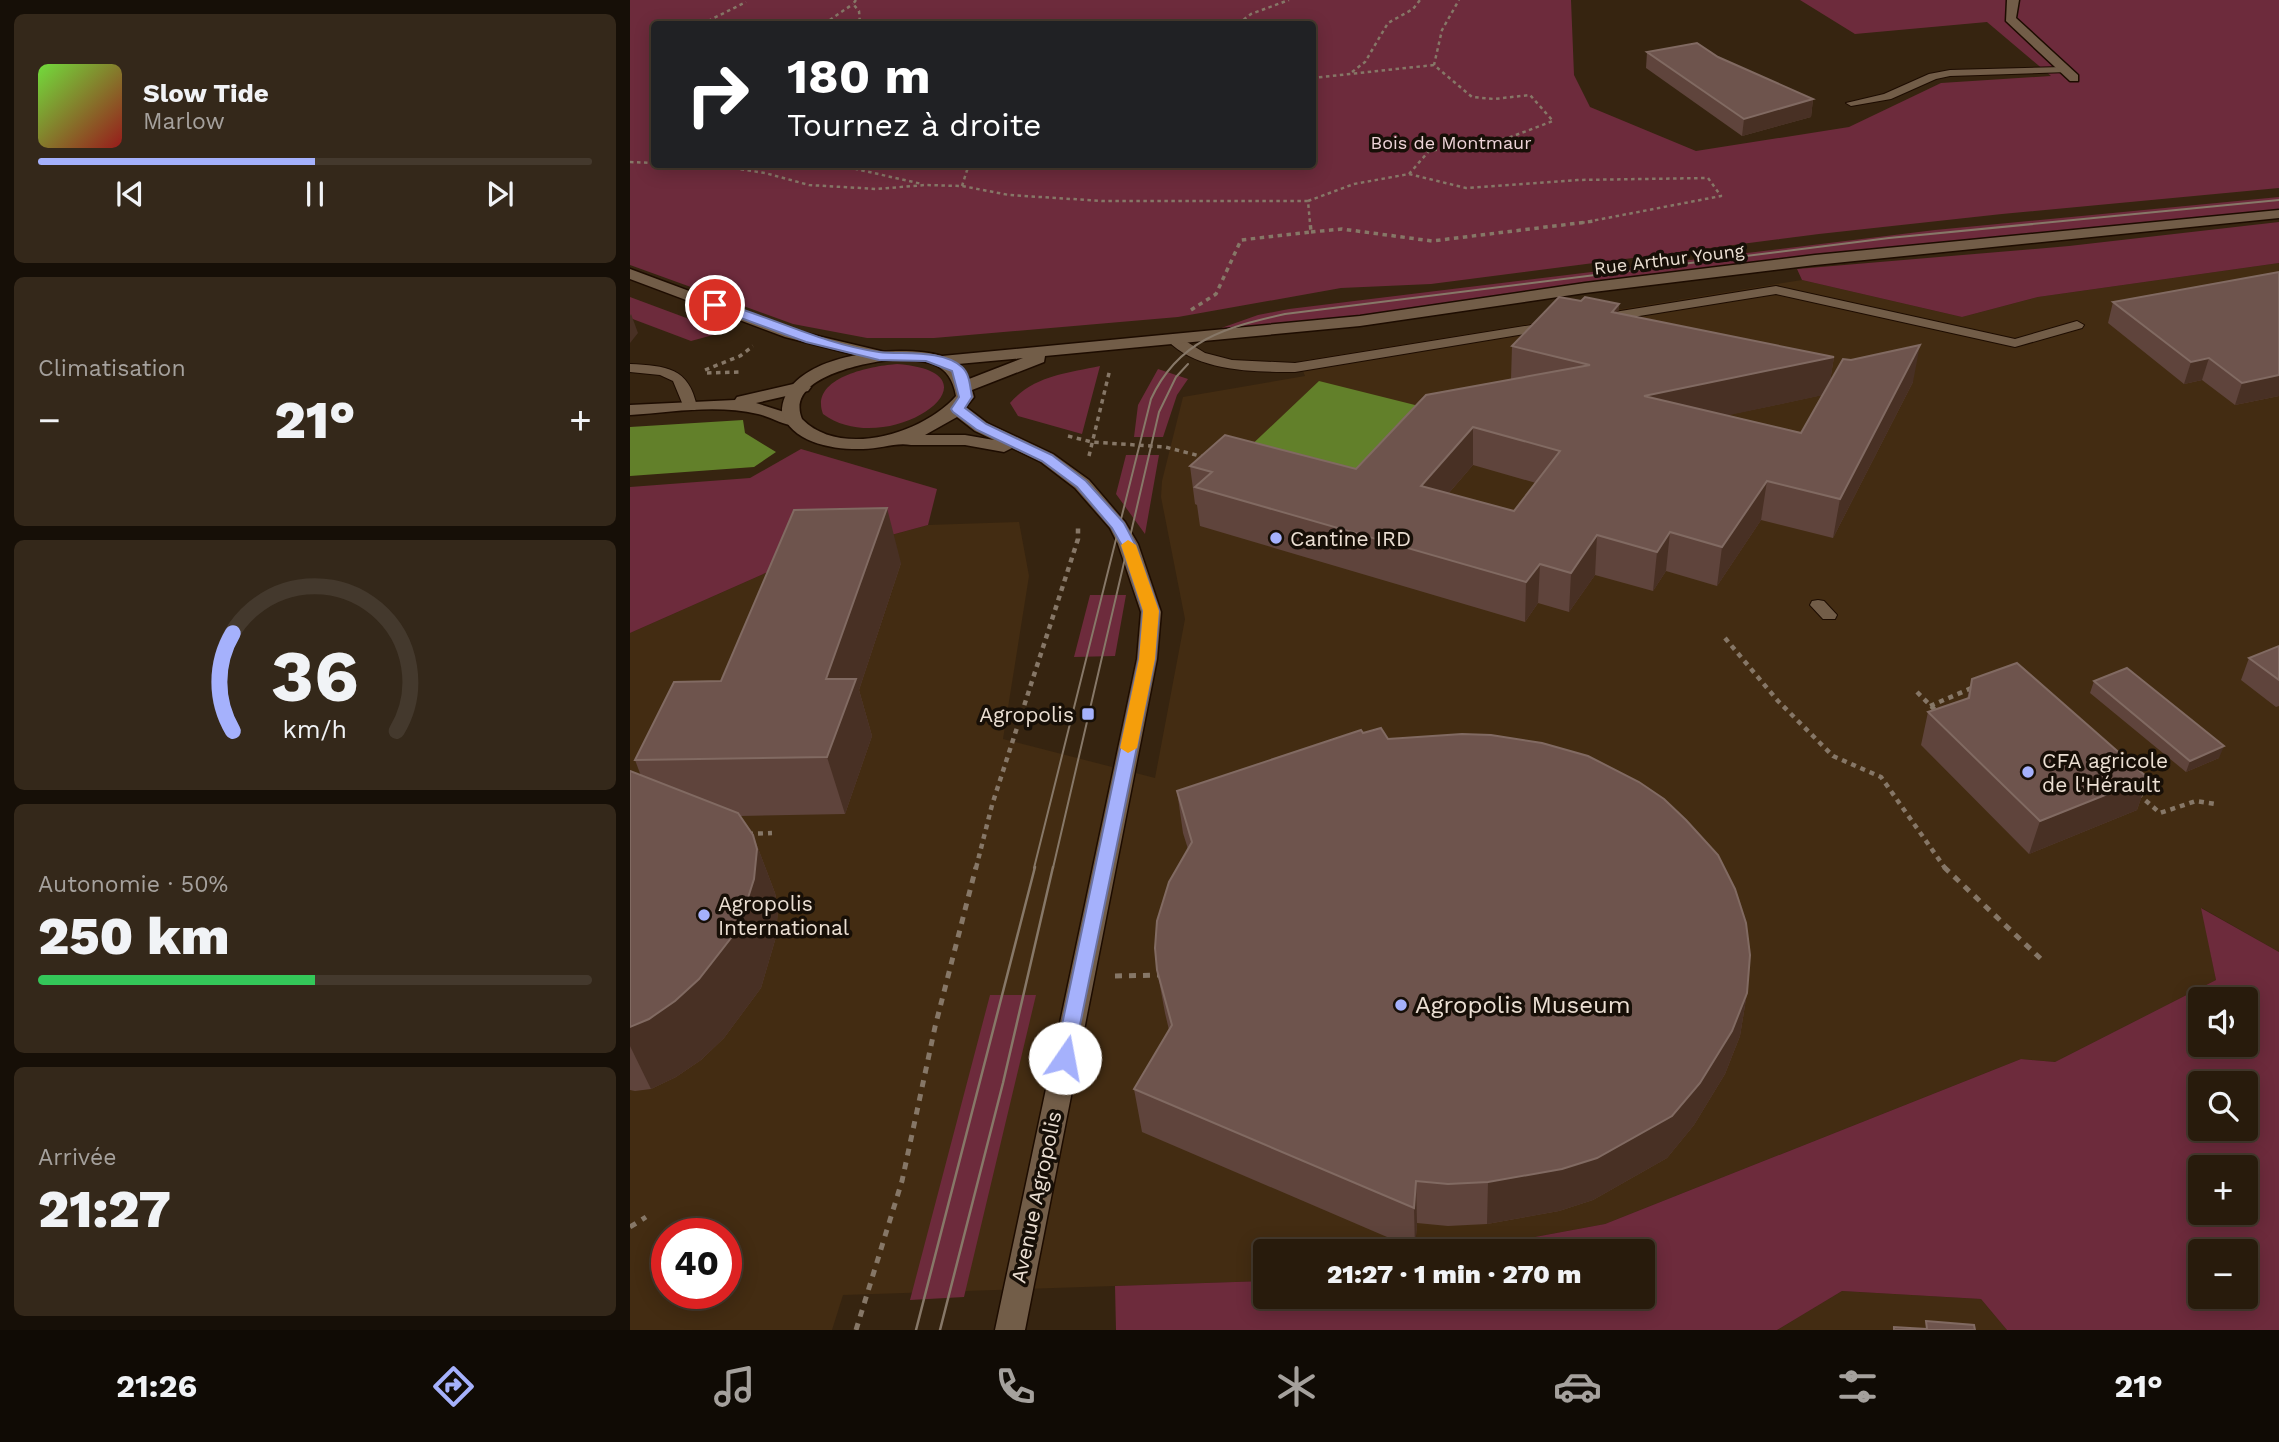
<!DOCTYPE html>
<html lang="fr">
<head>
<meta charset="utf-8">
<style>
	body { margin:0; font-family:"Work Sans",sans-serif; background:#34281a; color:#f1f3f6; height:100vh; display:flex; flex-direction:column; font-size:26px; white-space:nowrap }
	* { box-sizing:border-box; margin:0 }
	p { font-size:23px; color:#a5a19d }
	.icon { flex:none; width:38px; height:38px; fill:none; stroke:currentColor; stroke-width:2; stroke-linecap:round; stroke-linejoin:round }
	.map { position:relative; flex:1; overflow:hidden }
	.sheet { display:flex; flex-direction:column; gap:14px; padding:14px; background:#160f07; width:630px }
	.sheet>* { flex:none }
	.hud { position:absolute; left:21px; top:21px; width:665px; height:147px; border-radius:7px; box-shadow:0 4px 18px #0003,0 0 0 2px #44392d; background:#202124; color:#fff; overflow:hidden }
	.fabs { position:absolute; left:1558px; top:987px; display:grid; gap:14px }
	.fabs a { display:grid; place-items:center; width:70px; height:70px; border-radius:7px; background:#281b0c; box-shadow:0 4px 18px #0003,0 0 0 2px #44392d; font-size:35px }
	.speed { position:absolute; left:21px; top:1218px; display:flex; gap:14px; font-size:35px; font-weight:700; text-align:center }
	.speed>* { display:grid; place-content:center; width:91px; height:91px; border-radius:50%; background:#281b0c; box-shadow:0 4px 18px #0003,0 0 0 2px #44392d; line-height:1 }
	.speed .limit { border:10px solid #d22; background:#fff; color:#111 }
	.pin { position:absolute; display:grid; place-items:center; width:60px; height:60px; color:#fff; margin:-30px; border:4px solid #fff; border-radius:50%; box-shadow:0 2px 7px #0007 }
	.me { position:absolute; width:77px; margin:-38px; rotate:12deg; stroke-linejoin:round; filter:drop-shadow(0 0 5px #0008) }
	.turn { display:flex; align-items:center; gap:24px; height:147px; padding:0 21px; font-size:32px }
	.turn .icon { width:91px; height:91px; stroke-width:2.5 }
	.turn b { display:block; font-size:49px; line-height:60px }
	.big { font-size:52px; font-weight:800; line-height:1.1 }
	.sheet .card { flex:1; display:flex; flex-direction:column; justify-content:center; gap:10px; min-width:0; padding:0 24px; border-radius:10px; background:#34281a }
	.sheet .dial { align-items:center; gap:0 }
	.dial svg { height:182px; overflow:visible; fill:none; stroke:#44392d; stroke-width:7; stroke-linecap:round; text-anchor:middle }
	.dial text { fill:#f1f3f6; stroke:none }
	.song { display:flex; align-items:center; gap:21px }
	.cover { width:84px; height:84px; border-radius:10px; background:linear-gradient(135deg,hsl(100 70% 55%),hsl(0 70% 35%)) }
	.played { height:7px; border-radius:4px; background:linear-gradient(90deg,#a5b1fc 50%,#44392d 50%) }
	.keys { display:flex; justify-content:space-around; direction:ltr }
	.heat { display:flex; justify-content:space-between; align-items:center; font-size:38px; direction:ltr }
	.charge { height:10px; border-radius:5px; background:linear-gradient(90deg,#34c759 50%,#44392d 0) }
	.trip { position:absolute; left:623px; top:1239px; width:402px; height:70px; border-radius:7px; background:#281b0c; box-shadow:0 4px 18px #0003,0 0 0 2px #44392d; font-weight:800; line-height:70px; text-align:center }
	.tabs { display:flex; height:112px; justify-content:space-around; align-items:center; background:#100b05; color:#a5a19d }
	.tabs .icon { width:49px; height:49px }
	.tabs .on { color:#a5b1fc }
	.tabs b { font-size:32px; color:#f1f3f6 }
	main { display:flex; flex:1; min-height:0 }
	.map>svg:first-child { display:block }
	.built { fill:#432c12; fill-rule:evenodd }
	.green { fill:#6d2b3c; fill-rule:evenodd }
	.water { fill:#62802a }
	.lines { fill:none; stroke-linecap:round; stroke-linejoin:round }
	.lane-casing { stroke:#1d0c00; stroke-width:2 }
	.street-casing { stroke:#1d0c00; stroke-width:3 }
	.secondary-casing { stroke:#1d0c00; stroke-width:3 }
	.path-far3 { stroke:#867767; stroke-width:2.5; stroke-dasharray:3.5 3.5; stroke-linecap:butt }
	.path-far2 { stroke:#867767; stroke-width:3.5; stroke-dasharray:4.5 4.5; stroke-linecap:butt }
	.path-far1 { stroke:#867767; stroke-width:4.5; stroke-dasharray:5 5; stroke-linecap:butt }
	.path { stroke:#867767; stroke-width:5; stroke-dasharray:7 7; stroke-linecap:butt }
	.lane { fill:#725d48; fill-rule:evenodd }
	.street { fill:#725d48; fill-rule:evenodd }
	.secondary { fill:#725d48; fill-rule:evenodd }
	.tram-far1 { stroke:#877868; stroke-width:2 }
	.tram { stroke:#877868; stroke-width:2.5 }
	.wall { fill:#5f443c; fill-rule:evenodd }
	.shaded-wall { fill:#483024 }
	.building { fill:#6e544d; stroke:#816a62; stroke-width:2; fill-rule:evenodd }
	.route { fill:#a5b1fc; stroke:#6b73a4; stroke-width:2 }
	.slow { fill:#f59e0b }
	.poi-dot { fill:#a5b1fc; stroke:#170f07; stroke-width:2.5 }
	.labels { text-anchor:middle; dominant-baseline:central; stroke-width:7; stroke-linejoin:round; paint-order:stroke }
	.far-park-label { font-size:18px; fill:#eed4d8; stroke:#170f07 }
	.far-street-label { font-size:18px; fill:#ebdfd3; stroke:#170f07 }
	.poi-label { font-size:21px; fill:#ebdfd3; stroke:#170f07; text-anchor:start }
	.street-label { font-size:21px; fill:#ebdfd3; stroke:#170f07 }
	.near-poi-label { font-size:24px; fill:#ebdfd3; stroke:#170f07; text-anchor:start }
</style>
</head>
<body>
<main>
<section class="sheet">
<div class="card">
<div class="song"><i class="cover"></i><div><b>Slow Tide</b><p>Marlow</p></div></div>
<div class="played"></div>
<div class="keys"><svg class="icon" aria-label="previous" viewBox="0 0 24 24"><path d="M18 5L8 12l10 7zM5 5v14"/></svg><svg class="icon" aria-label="pause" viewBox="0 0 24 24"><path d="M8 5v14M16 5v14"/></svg><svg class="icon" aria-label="next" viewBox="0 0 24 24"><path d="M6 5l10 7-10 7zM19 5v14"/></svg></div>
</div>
<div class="card"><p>Climatisation</p>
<div class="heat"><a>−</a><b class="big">21°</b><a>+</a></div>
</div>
<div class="card dial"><svg viewBox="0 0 100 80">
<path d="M14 69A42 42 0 1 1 86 69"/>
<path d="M14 69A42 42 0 0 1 14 26" stroke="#a5b1fc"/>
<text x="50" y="56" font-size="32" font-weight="700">36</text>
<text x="50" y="72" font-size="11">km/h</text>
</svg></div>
<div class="card"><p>Autonomie · 50%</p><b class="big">250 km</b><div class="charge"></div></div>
<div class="card"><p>Arrivée</p><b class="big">21:27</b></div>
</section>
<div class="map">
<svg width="1649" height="1330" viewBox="0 0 1649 1330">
	<rect width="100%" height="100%" fill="#362410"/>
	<path class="built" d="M 1649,263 L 1649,952 L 1572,908 L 1586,980 L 1425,1062 L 1391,1059 L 975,1224 L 829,1251 L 635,1251 L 635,1281 L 213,1295 L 202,1330 L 0,1330 L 0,633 L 158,563 L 298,525 L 389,522 L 399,576 L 373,739 L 525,778 L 555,619 L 531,497 L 532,481 L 553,397 L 675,376 L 669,361 L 1172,280 L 1332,317 L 1408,297 ZM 37,1234 L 96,1234 L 96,1293 L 37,1293 Z
		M 1212,1291 L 1351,1299 L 1377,1330 L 1147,1330 Z"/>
	<path class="green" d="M 0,0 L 941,0 L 944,75 L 960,107 L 1066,151 L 1219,127 L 1311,83 L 1421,76 L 1357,22 L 1225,34 L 1170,0 L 1649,0 L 1649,188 L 1372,214 L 1189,234 L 801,284 L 711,288 L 548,317 L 304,338 L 237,338 L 163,324 L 0,265 ZM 24,24 L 682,24 L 682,164 L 24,164 Z
		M 1649,197 L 1649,210 L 1084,268 L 829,301 L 727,317 L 580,332 L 628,315 L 659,309 L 1305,230 Z
		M 1649,222 L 1649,263 L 1408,297 L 1332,317 L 1172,280 L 1167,269 L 1439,246 Z
		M 0,297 L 94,332 L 61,341 L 0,318 Z
		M 267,364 C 382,373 258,462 193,414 C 179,377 242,366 267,364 Z
		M 470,366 L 452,434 L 388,416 L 380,403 C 403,376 437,373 470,366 Z
		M 528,369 L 558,379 L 547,395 L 533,437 L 504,437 L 508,405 Z
		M 171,449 L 307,489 L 298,525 L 158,563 L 0,633 L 0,487 L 120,478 Z
		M 496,455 L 529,455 L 515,534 L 486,494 Z
		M 460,595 L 496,595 L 485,656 L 444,657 Z
		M 1571,908 L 1649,952 L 1649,1330 L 1377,1330 L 1351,1299 L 1212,1291 L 1147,1330 L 486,1330 L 485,1286 L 635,1281 L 635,1297 L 1013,1297 L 1013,1251 L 829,1251 L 975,1224 L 1391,1059 L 1425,1062 L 1586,980 ZM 1570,999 L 1615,999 L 1615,1045 L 1570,1045 ZM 1570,1083 L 1615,1083 L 1615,1129 L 1570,1129 ZM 1570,1167 L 1615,1167 L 1615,1213 L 1570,1213 ZM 1570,1251 L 1615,1251 L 1615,1297 L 1570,1297 Z
		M 360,995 L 406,995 L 334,1297 L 280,1300 Z"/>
	<path class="water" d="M 689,381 L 801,409 L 731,485 L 614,452 Z
		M 113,420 L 115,433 L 146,452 L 124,467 L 0,476 L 0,427 Z"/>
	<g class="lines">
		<g class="lane-casing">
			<path id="lane" d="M 1434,67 L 1439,70 L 1438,72 L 1320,76 L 1306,79 L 1261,99 L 1221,106 L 1216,103 L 1254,94 L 1299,74 L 1320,70 Z
				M 1146,286 L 1385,339 L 1447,321 L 1454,325 L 1452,328 L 1385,347 L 1146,294 L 972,322 L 965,318 L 972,314 Z
				M 920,322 L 925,323 L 925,329 L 665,372 C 624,372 568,372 537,340 L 544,336 L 549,337 L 575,353 L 602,360 L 665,363 Z
				M 0,364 C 36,366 59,367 67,407 L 65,410 L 55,410 L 43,381 L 30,375 L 0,372 Z
				M 1188,600 L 1194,601 L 1207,615 L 1205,619 L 1193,619 L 1180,605 L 1182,601 Z"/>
		</g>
		<g class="street-casing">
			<path id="street" d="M 1377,0 L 1389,0 L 1386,18 L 1448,75 L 1448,81 L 1440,81 L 1376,21 Z
				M 0,269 L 167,331 L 255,352 L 257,356 L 249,361 L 155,337 L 0,279 Z
				M 172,382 L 181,387 L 178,391 L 126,403 L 170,417 L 173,421 L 170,425 C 156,428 142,417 128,414 C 87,404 42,412 0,415 L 0,405 L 105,400 L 107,397 Z"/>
		</g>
		<g class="secondary-casing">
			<path id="secondary" d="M 1649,210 L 1649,218 L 1185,265 L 955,293 L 730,326 L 415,356 L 414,362 L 342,390 L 344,397 L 336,407 L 357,423 L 423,454 L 459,480 L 495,522 L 508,544 L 531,612 L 527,659 L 395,1330 L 365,1330 L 507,659 L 511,612 L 488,544 L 480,528 L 445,488 L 411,462 L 382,448 L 374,452 L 335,445 L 281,445 C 266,442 250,449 233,449 C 204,450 161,443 152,412 C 153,353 271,343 312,356 L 730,316 L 955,283 L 1185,255 ZM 393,358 L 339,379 L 328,364 ZM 266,359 C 297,361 320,361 326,396 C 294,433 211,459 172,419 C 154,376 239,362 266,359 ZM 327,417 L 345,431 L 364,440 L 335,435 L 295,435 Z"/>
		</g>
		<path class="path-far3" d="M 226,0 L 223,4 L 229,11 L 230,24
			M 72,24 L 116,2
			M 194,24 L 223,4
			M 608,24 L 621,14 L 659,0
			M 722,72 L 735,62 L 758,23 L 783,9 L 790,0
			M 682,78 L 804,65
			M 0,162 L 24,163
			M 76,164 L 135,173 L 179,185 L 247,189 L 295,185 L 332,186 L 379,195 L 473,201 L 678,201 L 680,223
			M 204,164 L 292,184
			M 779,174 L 799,151 L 878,138 L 923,121 L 900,95 L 864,99 L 842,97 L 804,65 L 812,30 L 829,0
			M 332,186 L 339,164
			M 678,201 L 724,184 L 779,174 L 836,188 L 947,180 L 1078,178 L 1091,196 L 951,223"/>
		<path class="path-far2" d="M 681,232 L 712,229 L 802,241 L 965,221
			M 561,310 L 586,294 L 611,240 L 681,232 L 680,221
			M 75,370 L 110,356 L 123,346
			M 77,373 L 110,372
			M 438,436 L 462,442 L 535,447 L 574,457
			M 459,456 L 480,369"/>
		<path class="path-far1" d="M 1095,638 L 1148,701 L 1203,756 L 1251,777 L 1315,868
			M 1287,692 L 1308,713
			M 1300,706 L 1344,687
			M 1508,794 L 1530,813 L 1566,801 L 1585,804
			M 118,834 L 142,833
			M 346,868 L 362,805 L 448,539 L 448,525"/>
		<path class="path" d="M 1314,867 L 1412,960
			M 485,976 L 533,975
			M 0,1227 L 16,1217
			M 226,1330 L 272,1181 L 305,1027 L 346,867"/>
		<use href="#lane" class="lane"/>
		<use href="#street" class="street"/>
		<use href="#secondary" class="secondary"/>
		<path class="tram-far1" d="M 404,868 L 521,399 C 548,340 596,327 655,314 L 1259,238 L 1649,200
			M 423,868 L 529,412 L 546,377 L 558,364"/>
		<path class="tram" d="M 286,1330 L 405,867
			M 310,1330 L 373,1083 L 423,867"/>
	</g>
	<path class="wall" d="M 1017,52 L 1088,57 L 1183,99 L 1181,117 L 1112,136 L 1016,68 Z
		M 1649,272 L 1649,396 L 1605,405 L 1572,380 L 1554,384 L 1478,323 L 1483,302 Z
		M 951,301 L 989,304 L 988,313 L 1204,357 L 1200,381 L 1283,382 L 1203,538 L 1131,520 L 1087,586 L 1036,571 L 1023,591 L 965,575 L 939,612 L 908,603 L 895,622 L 570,526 L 567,505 L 565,504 L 560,466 L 726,469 L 881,379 L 882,346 ZM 1192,395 L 1171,433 L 1097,415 L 1141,406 ZM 843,465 L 906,483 L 884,511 L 818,494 Z
		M 271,563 L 229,690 L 242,736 L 215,814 L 110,816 L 123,835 L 145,893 L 148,907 L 146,937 L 131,988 L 94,1038 L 71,1060 L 46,1077 L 21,1089 L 5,1091 L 0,1090 L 0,771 L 11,776 L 5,760 L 91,681 Z
		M 1649,646 L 1649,706 L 1646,707 L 1611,680 L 1619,658 Z
		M 1342,679 L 1518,778 L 1507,810 L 1399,854 L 1291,745 L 1298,712 L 1337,699 Z
		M 1464,681 L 1589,758 L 1556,772 L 1460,693 Z
		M 733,733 L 758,739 L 1117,993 L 1110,1036 L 1095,1074 L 1064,1125 L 1037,1158 L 963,1200 L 929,1211 L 857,1224 L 818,1226 L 787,1223 L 785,1249 L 512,1132 L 504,1089 L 539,1030 L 535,1013 L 527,970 L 558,849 L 553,833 L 547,791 Z"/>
	<path class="shaded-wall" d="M 1183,99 L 1181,117 L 1112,136 L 1114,119 Z
		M 989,304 L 986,340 L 982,312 Z
		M 1,314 L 8,333 L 0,343 L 0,316 Z
		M 1290,345 L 1283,382 L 1203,538 L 1210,499 Z
		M 1204,357 L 1198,394 L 1011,434 L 1014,396 Z
		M 1579,358 L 1572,380 L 1554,384 L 1561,362 Z
		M 1649,375 L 1649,396 L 1605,405 L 1612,383 Z
		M 843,427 L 843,465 L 791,525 L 791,486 Z
		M 1137,481 L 1131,520 L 1087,586 L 1092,547 Z
		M 257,508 L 271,563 L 229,690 L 242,736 L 215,814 L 197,757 L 196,679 Z
		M 1040,532 L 1036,571 L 1023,591 L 1027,552 Z
		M 967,535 L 965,575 L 939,612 L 941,573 Z
		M 910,564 L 908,603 L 895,622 L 896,582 Z
		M 1594,746 L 1589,758 L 1556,772 L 1560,761 Z
		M 1518,778 L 1507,810 L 1399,854 L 1410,821 Z
		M 123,835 L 145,893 L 148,907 L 146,937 L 131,988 L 94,1038 L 71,1060 L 46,1077 L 21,1089 L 0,1046 L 0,1027 Z
		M 1117,993 L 1110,1036 L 1095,1074 L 1064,1125 L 1037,1158 L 963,1200 L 929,1211 L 857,1224 L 858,1182 Z
		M 786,1181 L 787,1223 L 785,1249 L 784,1208 Z"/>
	<path class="building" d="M 1067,43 L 1088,57 L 1183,99 L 1114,119 L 1017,52 Z
		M 1649,272 L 1649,375 L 1612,383 L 1579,358 L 1561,362 L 1483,302 Z
		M 929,297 L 951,301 L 955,297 L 989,304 L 982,312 L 1204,357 L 1014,396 L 1171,433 L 1213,359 L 1221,360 L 1290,345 L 1210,499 L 1137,481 L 1092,547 L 1040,532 L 1027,552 L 967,535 L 941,573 L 910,564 L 896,582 L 565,487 L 582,472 L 560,466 L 595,435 L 726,469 L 796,395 L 960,365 L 882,346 ZM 843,427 L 930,451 L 884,511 L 791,486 Z
		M 257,508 L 196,679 L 226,679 L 197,757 L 5,760 L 44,682 L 91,681 L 164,510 Z
		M 1649,646 L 1649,680 L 1619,658 Z
		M 1387,663 L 1518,778 L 1410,821 L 1298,712 L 1339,698 L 1342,679 Z
		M 1497,668 L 1594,746 L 1560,761 L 1464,681 Z
		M 751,728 L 758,739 L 832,734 L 861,735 L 912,743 L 958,756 L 1009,782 L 1034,799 L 1056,820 L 1088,855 L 1105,889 L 1116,923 L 1120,955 L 1117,993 L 1102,1031 L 1070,1083 L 1042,1116 L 967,1158 L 932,1169 L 858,1182 L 818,1184 L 786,1181 L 784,1208 L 504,1089 L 542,1025 L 527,970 L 525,948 L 527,921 L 539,882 L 562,842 L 547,791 L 731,730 L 733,733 Z
		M 0,771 L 108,813 L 123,835 L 127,849 L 124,879 L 108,929 L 69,979 L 45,1001 L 19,1019 L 0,1027 Z
		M 1296,1321 L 1344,1325 L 1345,1330 L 1264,1330 L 1264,1327 L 1297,1329 Z"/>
	<path class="route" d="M 85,301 C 140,316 192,344 249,352 C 273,355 312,349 332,367 C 340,374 340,387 342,397 L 335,408 L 356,424 L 422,455 L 456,481 L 494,523 L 505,544 L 529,611 L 525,659 L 442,1064 L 435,1067 L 428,1064 L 425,1058 L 509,659 L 513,611 L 491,544 L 482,528 L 447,487 L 412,461 L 347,430 L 323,412 L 321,409 L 329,397 L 322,371 L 296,361 L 249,360 L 176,342 L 81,307 L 81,302 Z"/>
	<path class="slow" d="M 498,540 L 506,545 L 529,611 L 525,659 L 507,748 L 498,753 L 490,748 L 509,659 L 513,611 L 491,545 Z"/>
	<g class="poi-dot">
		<circle cx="646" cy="538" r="7"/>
		<rect x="451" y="707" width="14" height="14" rx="3.5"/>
		<circle cx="1398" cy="772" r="7"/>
		<circle cx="74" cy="915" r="7"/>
		<circle cx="771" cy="1005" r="7"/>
	</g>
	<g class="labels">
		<g class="far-park-label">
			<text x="821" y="142">Bois de Montmaur</text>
		</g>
		<g class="far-street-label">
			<text transform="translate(1039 259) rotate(-7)">Rue Arthur Young</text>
		</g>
		<g class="poi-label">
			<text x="660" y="538">Cantine IRD</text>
			<text x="444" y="714" text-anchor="end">Agropolis</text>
			<text x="1412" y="760">CFA agricole<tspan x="1412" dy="24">de l'Hérault</tspan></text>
			<text x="88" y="903">Agropolis<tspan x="88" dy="24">International</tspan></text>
		</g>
		<g class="street-label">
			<text transform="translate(406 1197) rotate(-78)">Avenue Agropolis</text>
		</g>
		<g class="near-poi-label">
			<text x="785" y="1005">Agropolis Museum</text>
		</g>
	</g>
</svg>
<div class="fabs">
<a><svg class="icon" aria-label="sound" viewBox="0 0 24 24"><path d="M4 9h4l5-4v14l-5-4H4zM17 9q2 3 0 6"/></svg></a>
<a><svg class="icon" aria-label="search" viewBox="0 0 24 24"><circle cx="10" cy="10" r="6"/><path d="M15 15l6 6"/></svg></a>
<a>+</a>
<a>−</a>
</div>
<div class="speed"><div class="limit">40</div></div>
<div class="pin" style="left:85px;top:305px;background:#d93025"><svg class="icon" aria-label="arrive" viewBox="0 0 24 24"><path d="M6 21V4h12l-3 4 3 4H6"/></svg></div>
<svg class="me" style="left:435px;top:1058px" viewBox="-20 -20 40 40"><circle r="19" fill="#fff"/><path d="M0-13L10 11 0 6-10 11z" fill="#a5b1fc"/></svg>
<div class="trip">21:27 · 1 min · 270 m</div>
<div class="hud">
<div class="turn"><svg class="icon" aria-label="right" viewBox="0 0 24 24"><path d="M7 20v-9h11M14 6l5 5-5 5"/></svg><div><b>180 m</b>Tournez à droite</div></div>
</div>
</div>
</main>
<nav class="tabs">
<b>21:26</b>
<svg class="icon on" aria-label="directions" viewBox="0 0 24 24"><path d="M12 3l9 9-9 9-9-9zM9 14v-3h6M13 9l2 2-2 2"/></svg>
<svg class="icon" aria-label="music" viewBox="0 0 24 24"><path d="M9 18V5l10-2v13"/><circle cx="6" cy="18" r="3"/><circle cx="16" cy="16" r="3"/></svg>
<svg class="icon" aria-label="phone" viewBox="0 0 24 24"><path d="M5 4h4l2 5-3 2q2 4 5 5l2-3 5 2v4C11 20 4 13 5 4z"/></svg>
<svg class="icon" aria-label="climate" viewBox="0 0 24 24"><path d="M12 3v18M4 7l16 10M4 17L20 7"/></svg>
<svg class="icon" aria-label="car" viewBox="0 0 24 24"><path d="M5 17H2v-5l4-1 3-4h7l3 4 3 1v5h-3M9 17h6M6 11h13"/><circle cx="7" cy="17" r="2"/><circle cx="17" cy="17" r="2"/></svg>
<svg class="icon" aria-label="filters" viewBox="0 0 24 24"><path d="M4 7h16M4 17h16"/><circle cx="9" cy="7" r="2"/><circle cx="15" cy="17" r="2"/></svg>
<b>21°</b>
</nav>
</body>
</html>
